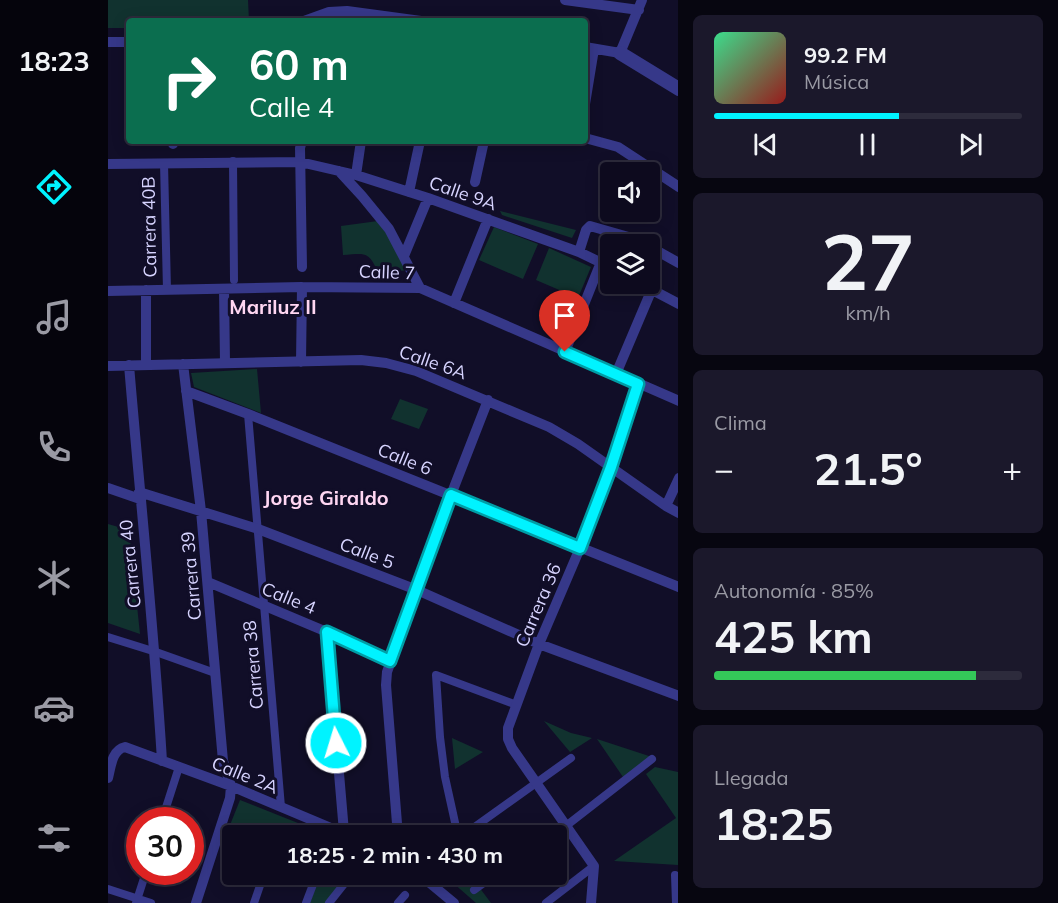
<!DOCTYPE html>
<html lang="es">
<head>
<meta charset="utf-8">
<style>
	body { margin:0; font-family:Mulish,sans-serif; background:#1b182b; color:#f1f3f6; height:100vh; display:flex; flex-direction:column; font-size:22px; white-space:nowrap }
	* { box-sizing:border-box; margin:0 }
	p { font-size:20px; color:#9a9aa4 }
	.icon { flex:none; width:33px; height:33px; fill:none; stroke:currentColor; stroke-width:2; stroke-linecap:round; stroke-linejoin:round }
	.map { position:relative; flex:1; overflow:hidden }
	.details { display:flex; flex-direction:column; gap:15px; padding:15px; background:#070610; width:380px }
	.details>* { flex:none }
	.guide { position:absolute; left:18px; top:18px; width:462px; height:126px; border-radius:6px; box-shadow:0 3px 15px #0003,0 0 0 2px #2d2b3c; background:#0b6e4f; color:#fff; overflow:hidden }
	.controls { position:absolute; left:492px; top:162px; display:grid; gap:12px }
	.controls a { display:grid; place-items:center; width:60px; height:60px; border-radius:6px; background:#0d0a1e; box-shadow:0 3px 15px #0003,0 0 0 2px #2d2b3c; font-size:30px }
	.speed { position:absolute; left:18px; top:807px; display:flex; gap:12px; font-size:30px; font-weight:700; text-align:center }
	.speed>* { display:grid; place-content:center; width:78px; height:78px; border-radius:50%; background:#0d0a1e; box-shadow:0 3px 15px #0003,0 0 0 2px #2d2b3c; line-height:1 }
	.speed .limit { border:9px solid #d22; background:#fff; color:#111 }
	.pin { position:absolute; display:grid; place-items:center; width:51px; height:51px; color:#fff; margin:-62px -26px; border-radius:50% 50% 50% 0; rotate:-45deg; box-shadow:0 0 6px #0007 }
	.pin .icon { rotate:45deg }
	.me { position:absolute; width:66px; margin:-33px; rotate:355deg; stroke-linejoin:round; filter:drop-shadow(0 0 4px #0008) }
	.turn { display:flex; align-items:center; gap:21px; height:126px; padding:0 24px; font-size:27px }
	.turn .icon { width:78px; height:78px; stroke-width:2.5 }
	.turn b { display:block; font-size:42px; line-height:51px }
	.big { font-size:45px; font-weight:700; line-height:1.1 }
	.details .tile { flex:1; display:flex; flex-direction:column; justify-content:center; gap:9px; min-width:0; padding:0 21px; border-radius:9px; background:#1b182b }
	.details .dial { align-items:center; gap:0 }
	.dial b { font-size:78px; line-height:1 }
	.song { display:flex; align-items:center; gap:18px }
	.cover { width:72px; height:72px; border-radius:9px; background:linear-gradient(135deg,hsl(150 70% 55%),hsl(0 70% 35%)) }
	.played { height:6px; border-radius:3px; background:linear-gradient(90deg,#00f3ff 60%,#2d2b3c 60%) }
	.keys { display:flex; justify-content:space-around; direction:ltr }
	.heat { display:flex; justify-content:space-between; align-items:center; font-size:33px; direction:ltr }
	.charge { height:9px; border-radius:4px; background:linear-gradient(90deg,#34c759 85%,#2d2b3c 0) }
	.trip { position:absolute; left:114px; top:825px; width:345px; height:60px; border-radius:6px; background:#0d0a1e; box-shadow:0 3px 15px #0003,0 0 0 2px #2d2b3c; font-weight:700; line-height:60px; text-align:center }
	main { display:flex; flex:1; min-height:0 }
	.dock { display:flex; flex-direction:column; width:108px; justify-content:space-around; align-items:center; background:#05040c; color:#9a9aa4 }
	.dock .icon { width:42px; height:42px }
	.dock .on { color:#00f3ff }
	.dock b { font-size:27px; color:#f1f3f6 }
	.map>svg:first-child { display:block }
	.green { fill:#11322f }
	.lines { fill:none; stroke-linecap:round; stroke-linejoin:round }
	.pedestrian { stroke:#363889; stroke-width:8 }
	.minor { stroke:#363889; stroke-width:10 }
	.tertiary { stroke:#363889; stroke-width:14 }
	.route-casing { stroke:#009ea6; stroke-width:15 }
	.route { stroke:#00f3ff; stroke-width:10 }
	.labels { text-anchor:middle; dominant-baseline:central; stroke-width:6; stroke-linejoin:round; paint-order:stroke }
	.street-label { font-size:18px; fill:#d7d4ff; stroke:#110e28 }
	.neighbourhood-label { font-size:20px; font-weight:bold; fill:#ffd6f2; stroke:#110e28 }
</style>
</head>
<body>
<main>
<nav class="dock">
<b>18:23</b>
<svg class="icon on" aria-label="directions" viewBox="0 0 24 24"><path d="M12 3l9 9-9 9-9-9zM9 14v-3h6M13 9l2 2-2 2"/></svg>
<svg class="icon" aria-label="music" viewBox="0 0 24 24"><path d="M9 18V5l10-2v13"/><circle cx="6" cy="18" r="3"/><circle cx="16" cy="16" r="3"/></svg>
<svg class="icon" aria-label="phone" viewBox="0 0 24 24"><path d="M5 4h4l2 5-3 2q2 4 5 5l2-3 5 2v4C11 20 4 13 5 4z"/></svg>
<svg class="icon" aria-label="climate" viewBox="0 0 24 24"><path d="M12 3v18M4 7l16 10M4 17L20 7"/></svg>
<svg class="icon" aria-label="car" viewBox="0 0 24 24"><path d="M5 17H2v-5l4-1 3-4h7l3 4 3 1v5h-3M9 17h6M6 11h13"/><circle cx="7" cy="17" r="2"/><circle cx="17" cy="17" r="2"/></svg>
<svg class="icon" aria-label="filters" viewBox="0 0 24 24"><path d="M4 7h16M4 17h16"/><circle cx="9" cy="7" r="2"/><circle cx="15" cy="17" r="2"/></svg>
</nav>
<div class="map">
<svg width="571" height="903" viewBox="0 0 571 903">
	<rect width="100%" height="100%" fill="#110e28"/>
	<path class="green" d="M 0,0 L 140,0 L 141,21 L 21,21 L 21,28 L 0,28 Z
		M 392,211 L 468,230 L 464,238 L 394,215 Z
		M 270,221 L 303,269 L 293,271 L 269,270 C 260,250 255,254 235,255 L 233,226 Z
		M 386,227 L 430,244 L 415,279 L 371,260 Z
		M 441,248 L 483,267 L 470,298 L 428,280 Z
		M 149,369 L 153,413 L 86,387 L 83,373 Z
		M 292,399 L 320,409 L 311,429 L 283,419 Z
		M 0,524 L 21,530 L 32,634 L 0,623 Z
		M 436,721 L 463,733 L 484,738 L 462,752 Z
		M 344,738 L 375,752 L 347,769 Z
		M 489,739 L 544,757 L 515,777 Z
		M 547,767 L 570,772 L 570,865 L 506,861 L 568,818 L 538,774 Z
		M 132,800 L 220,835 L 152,835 L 122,825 Z
		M 212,875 L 230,877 L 231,875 L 241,875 L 219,903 L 202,903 Z
		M 336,875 L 362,875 L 383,903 L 368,903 Z"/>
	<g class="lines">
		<path class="pedestrian" d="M 125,161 L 126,280
			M 56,163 L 59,290
			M 140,414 L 173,807
			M 0,637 L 48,652 L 107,673
			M 54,820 L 71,767
			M 350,836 L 337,777 L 332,737 L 328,675 L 409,705
			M 354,836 L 463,758
			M 445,836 L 544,759
			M 567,875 L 568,903
			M 0,889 L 43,903
			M 366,890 L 388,874
			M 28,903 L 38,872
			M 146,903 L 156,874
			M 198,903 L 209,874
			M 221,903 L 244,874
			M 290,903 L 297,895
			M 438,903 L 486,866"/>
		<path class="minor" d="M 457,0 L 531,10
			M 196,21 L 221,12 L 239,11 L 313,21
			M 0,42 L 21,42
			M 477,47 L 512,53 L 534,0
			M 477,104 L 486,49
			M 477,138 L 510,147 L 571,187
			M 65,141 L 65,144
			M 194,141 L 192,148 L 194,267
			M 0,164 L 192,162 L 248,175 L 320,198 L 471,252 L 502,267
			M 231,171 L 254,196 L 281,229 L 312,288
			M 248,175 L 253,141
			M 367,182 L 376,141
			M 301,192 L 312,141
			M 542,247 L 571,263
			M 471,252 L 478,230 L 482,226 L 524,238 L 536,244
			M 296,256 L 320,198
			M 533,284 L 571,304
			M 116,289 L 117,363
			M 0,291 L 194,287 L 312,288 L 571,401
			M 346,303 L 380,219
			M 457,352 L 493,262
			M 193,362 L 194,287
			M 75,364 L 93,511 L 115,761 L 123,786 L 122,798 L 88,903
			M 21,365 C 32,497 46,628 54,761
			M 38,365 L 38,290
			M 0,366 L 253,360 L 278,363 L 308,371 L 441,427 L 470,444 L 558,506 L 571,513
			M 508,374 L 544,289
			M 78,391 L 140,414 L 571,587
			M 0,488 L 32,499
			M 31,492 L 150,529 L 309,590 L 431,644 L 571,696
			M 558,506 L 571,478
			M 100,582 L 219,632 L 282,661
			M 219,632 L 236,832
			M 0,778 C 3,766 4,750 17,747 L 123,786 L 242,836
			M 290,836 L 278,685 L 279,672 L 343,495 L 380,400
			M 311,874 L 346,903
			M 483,903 L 486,866 L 404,748 L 400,739 L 400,728 L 431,644 L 472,548 L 503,467 L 530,384"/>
		<path class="tertiary" d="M 512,53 L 571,89"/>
	</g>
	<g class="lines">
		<g class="route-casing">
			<path id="route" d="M 228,743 L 219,632 L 282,661 L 343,495 L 472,548 L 503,467 L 530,384 L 457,352"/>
		</g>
		<use href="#route" class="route"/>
	</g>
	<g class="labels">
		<g class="street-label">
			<text transform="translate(355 193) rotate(19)">Calle 9A</text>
			<text transform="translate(41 227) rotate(-91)">Carrera 40B</text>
			<text transform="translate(279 272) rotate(2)">Calle 7</text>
			<text transform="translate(325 362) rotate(19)">Calle 6A</text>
			<text transform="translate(297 459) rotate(22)">Calle 6</text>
			<text transform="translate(259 553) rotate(21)">Calle 5</text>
			<text transform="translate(22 564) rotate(-96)">Carrera 40</text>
			<text transform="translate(83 576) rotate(-95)">Carrera 39</text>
			<text transform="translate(181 598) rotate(22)">Calle 4</text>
			<text transform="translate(430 605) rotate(-67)">Carrera 36</text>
			<text transform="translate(145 665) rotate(-95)">Carrera 38</text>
			<text transform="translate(137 775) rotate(22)">Calle 2A</text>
		</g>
		<g class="neighbourhood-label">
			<text x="165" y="306">Mariluz II</text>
			<text x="218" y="497">Jorge Giraldo</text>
		</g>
	</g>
</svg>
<div class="controls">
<a><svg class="icon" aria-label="sound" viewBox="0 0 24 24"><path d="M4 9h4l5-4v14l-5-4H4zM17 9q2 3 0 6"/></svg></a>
<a><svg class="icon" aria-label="layers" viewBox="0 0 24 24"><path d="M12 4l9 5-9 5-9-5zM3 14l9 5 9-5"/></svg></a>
</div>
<div class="speed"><div class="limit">30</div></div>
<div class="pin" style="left:457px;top:352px;background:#d93025"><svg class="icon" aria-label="arrive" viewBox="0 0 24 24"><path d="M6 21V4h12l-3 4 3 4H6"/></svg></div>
<svg class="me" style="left:228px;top:743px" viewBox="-20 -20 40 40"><circle r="17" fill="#00f3ff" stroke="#fff" stroke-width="3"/><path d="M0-11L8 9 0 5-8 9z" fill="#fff"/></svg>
<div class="trip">18:25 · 2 min · 430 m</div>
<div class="guide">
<div class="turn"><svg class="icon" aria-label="right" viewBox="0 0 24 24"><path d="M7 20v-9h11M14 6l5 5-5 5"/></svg><div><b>60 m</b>Calle 4</div></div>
</div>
</div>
<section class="details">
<div class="tile">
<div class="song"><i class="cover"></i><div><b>99.2 FM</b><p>Música</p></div></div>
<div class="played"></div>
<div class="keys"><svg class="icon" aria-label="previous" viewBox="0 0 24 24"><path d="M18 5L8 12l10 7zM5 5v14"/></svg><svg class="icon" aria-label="pause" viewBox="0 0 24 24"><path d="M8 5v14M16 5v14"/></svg><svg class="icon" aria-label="next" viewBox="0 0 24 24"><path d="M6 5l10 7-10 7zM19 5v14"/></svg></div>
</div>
<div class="tile dial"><b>27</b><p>km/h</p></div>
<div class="tile"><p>Clima</p>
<div class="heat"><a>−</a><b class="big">21.5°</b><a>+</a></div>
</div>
<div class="tile"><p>Autonomía · 85%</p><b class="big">425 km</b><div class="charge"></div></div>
<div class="tile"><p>Llegada</p><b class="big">18:25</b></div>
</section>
</main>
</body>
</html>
